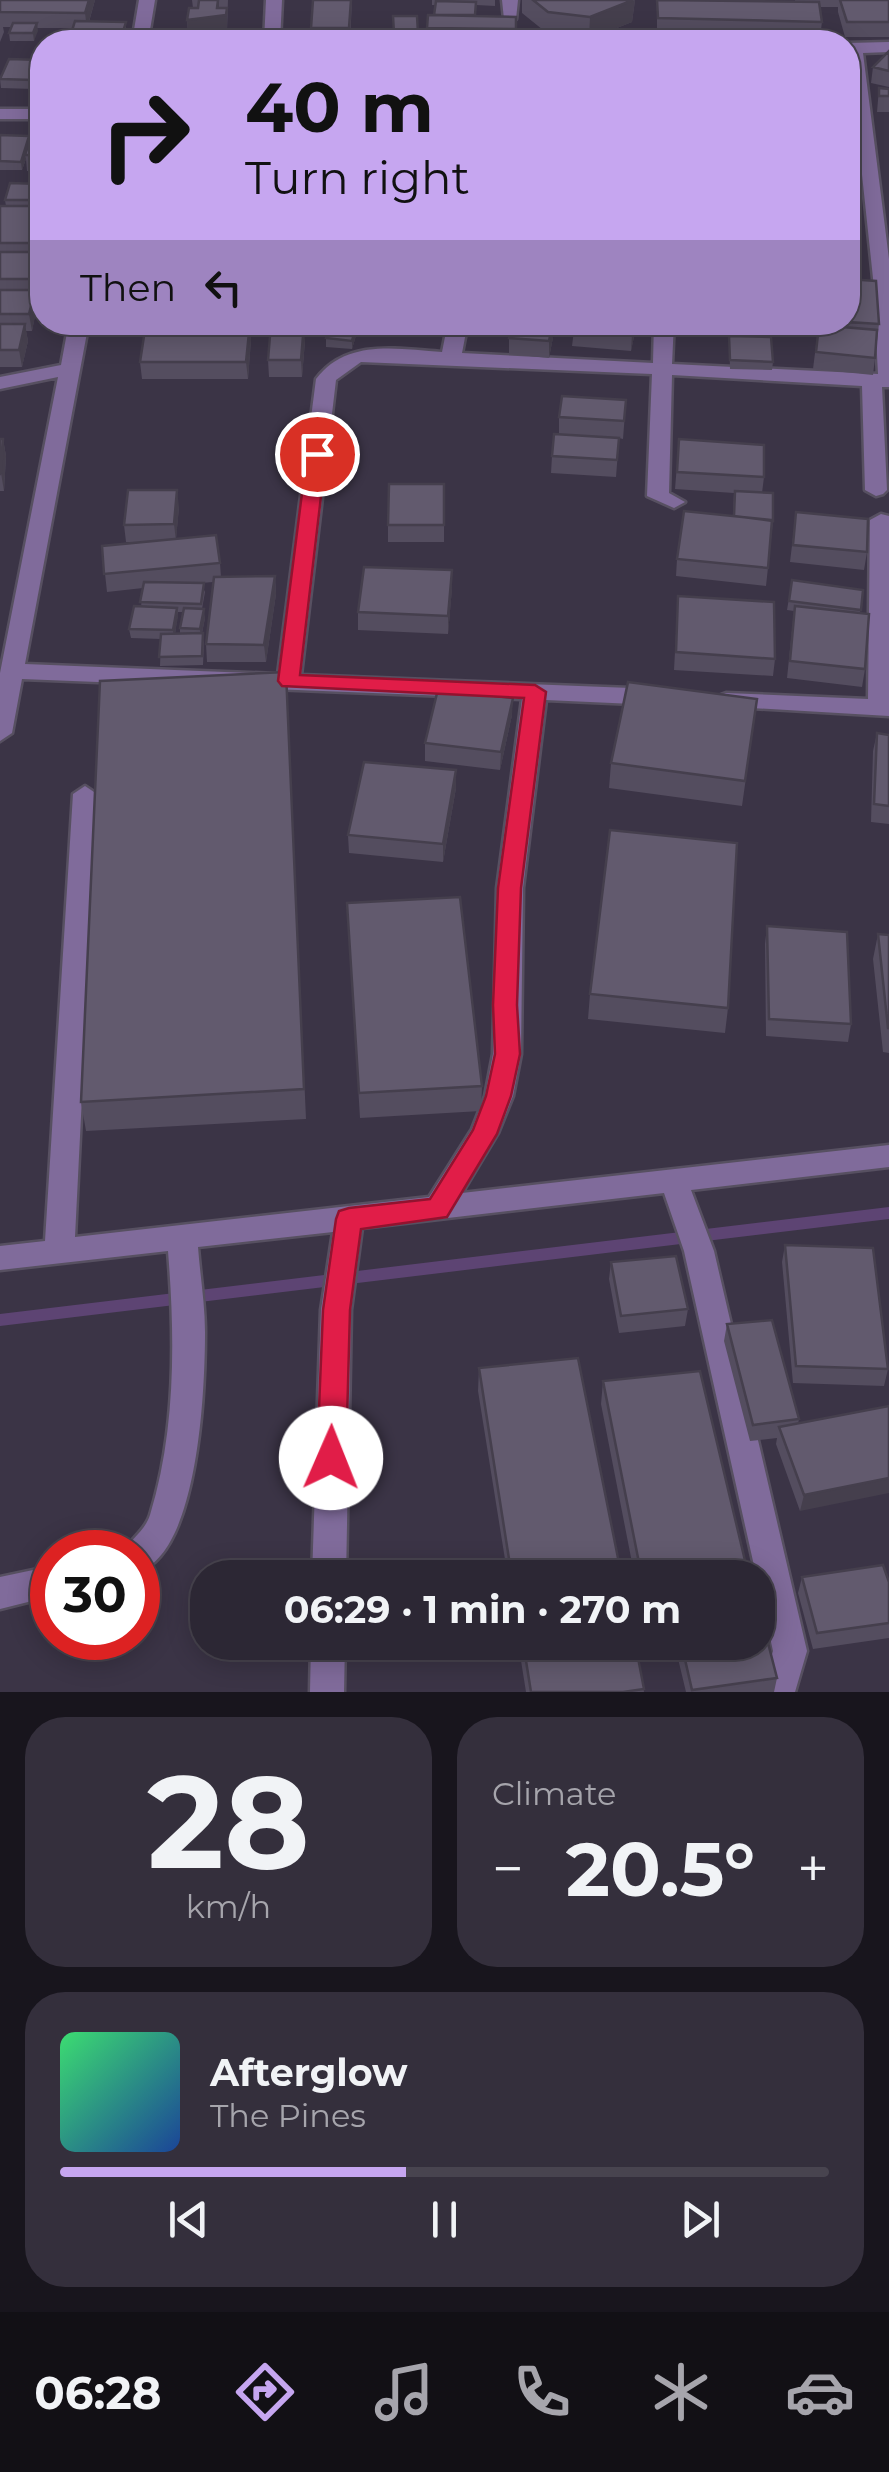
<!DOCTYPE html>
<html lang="en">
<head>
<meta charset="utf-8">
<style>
	body { margin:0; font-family:Montserrat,sans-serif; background:#342f3c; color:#f1f3f6; height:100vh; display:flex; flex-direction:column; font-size:38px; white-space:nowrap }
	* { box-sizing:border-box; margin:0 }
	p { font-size:32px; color:#a6a5ac }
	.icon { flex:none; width:55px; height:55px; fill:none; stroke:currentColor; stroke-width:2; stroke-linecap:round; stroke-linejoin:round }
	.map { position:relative; height:1692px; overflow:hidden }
	.drawer { display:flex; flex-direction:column; gap:25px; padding:25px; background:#18151d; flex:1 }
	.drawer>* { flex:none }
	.banner { position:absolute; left:30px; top:30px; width:830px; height:305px; border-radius:40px; box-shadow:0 5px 25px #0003,0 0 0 2px #48444f; background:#c6a6f0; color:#111; overflow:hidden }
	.speed { position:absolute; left:30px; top:1530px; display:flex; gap:20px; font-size:50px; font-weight:700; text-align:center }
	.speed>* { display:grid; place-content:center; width:130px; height:130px; border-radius:50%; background:#2c2734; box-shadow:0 5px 25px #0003,0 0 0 2px #48444f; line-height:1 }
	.speed .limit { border:15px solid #d22; background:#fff; color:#111 }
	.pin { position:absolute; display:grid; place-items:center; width:85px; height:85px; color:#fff; margin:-42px; border:5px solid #fff; border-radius:50%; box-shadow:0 2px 10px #0007 }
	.me { position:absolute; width:110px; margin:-55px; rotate:1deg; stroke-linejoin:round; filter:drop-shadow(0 0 8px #0008) }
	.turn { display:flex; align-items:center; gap:35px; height:210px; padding:0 50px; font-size:45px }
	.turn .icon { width:130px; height:130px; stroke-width:2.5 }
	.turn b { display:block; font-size:70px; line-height:85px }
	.then { display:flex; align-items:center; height:95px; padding:0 50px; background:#0003; gap:20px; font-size:38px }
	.big { font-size:75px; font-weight:700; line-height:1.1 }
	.drawer .widget { flex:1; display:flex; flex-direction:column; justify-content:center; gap:15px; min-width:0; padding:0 35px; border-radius:40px; background:#342f3c }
	.drawer .dial { align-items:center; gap:0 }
	.dial b { font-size:130px; line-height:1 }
	.song { display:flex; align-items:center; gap:30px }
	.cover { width:120px; height:120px; border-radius:15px; background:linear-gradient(135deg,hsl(140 70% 55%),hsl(220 70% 35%)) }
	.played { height:10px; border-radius:5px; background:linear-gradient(90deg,#c6a6f0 45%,#48444f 45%) }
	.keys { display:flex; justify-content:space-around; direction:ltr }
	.heat { display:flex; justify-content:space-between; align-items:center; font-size:55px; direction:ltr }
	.drawer .tiles { flex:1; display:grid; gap:25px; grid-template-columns:1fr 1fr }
	.widget:last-child { grid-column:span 2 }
	.trip { position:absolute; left:190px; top:1560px; width:585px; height:100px; border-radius:40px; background:#2c2734; box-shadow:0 5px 25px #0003,0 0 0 2px #48444f; font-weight:700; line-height:100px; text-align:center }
	.tab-bar { display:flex; height:160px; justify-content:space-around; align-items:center; background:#121015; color:#a6a5ac }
	.tab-bar .icon { width:70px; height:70px }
	.tab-bar .selected { color:#c6a6f0 }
	.tab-bar b { font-size:45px; color:#f1f3f6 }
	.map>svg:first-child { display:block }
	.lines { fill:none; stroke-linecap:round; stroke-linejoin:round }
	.stream { fill:#5d4473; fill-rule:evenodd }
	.minor-casing { stroke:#575061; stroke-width:5 }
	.minor { fill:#806b9b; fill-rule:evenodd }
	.wall { fill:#544d5f; fill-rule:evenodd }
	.shaded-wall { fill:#453f4d }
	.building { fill:#625a6e; stroke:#453f4d; stroke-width:2.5 }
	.route { fill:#e11d48; stroke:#92132f; stroke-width:2.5 }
</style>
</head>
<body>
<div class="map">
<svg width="889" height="1692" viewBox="0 0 889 1692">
	<rect width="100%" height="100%" fill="#3b3446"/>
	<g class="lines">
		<path class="stream" d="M 889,1207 L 889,1219 L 0,1326 L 0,1314 Z"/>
		<g class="minor-casing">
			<path id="minor" d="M 139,0 L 155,0 L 148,42 L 132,42 Z
				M 266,0 L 282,0 L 280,42 L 264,42 Z
				M 502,0 L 518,0 L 516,19 L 504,19 Z
				M 889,42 L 889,52 L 863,53 L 889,259 L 889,387 L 882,387 L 887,490 L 883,494 L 876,496 L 865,490 L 862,386 L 672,375 L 669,493 L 685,502 L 674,508 L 647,496 L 652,374 L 361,362 L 336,380 L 301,675 L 656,689 L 668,697 L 656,705 L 546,700 L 523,888 L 521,1054 L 513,1096 L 498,1133 L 462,1193 L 889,1145 L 889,1167 L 691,1190 L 714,1251 L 807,1651 L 795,1692 L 761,1692 L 773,1651 L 684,1251 L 664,1193 L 362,1228 L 351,1310 L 346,1578 L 312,1578 L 321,1310 L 333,1232 L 198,1247 C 200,1275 205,1304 205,1332 C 205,1388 199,1552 138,1572 L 138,1552 L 124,1552 C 131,1538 145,1531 150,1515 C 176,1430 175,1338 168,1251 L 0,1270 L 0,1246 L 45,1241 L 73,794 L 85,786 L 97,794 L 75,1237 L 429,1197 L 472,1129 L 485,1096 L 493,1054 L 497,888 L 522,699 L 22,679 L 12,733 L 0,741 L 0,673 L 58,377 L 0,389 L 0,377 L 61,365 L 69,322 L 89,322 L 25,664 L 278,674 L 316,379 C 347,338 398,349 442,352 L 448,322 L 468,322 L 462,353 L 653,363 L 654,322 L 674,322 L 672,364 L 878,374 L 873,278 L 848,43 Z
				M 0,109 L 42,109 L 42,119 L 0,119 Z
				M 881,514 L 889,516 L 889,716 L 718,706 L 714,701 L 718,696 L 726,693 L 868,699 L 870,520 Z
				M 52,1566 L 52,1596 L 0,1609 L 0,1577 Z
				M 311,1642 L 345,1642 L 344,1692 L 310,1692 Z"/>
		</g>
		<use href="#minor" class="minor"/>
	</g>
	<path class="wall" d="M 0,0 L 95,0 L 89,22 L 126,22 L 126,30 L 124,38 L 127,42 L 72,42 L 71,34 L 73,28 L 37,28 L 34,41 L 10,41 L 9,33 L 11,27 L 3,27 L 4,32 L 0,42 Z
		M 192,0 L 228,0 L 227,31 L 188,35 L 187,20 L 193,8 Z
		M 352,0 L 350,42 L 312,42 L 311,28 Z
		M 432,0 L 495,0 L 495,6 L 476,5 L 476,16 L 516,17 L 516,42 L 427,42 L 427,28 L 434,15 L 435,5 L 432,5 Z
		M 522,0 L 635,0 L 632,22 L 589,39 L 548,34 L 522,13 Z
		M 657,0 L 795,2 L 795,0 L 889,0 L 889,37 L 845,37 L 838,12 L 838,7 L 819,7 L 822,22 L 820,37 L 657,34 Z
		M 393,16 L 417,16 L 418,41 L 394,42 Z
		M 889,51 L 889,87 L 871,83 L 873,67 Z
		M 42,60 L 42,69 L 34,89 L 1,88 L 0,79 Z
		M 879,88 L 889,89 L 889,112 L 877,112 Z
		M 42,127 L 42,171 L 27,171 L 26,159 L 22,170 L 0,170 L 0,135 L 29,136 L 30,140 Z
		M 42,184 L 42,296 L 36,296 L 37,306 L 32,331 L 26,331 L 28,341 L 22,367 L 0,367 L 0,206 L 6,206 L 5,200 Z
		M 330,322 L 360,322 L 352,349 L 326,347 L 326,338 Z
		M 556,322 L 549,358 L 509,354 L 509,338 Z
		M 575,322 L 637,322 L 631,351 L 572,346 Z
		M 692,322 L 774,322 L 773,337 L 692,332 Z
		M 801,322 L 879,324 L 873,375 L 813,369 L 817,337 L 801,337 Z
		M 250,323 L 251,340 L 248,379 L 142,379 L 140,362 Z
		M 729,336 L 773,362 L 772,370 L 730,369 Z
		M 305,341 L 302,377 L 269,377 L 268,360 Z
		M 626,400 L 623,439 L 619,438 L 616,477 L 551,473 L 552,456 L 559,434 L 559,417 Z
		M 0,439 L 3,439 L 6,456 L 4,491 L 0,491 Z
		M 679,439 L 764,477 L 762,493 L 773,521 L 766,586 L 676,576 L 677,559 L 733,516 L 734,493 L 675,489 Z
		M 444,484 L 444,542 L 388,542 L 388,525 Z
		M 179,507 L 176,538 L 220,563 L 221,577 L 275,576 L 276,594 L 266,662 L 207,662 L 206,644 L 213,582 L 201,583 L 205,592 L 202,609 L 205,618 L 202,633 L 204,642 L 203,665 L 160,666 L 161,639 L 131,638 L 129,629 L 141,607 L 143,588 L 107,592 L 102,546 L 140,542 L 126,542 L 124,525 ZM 178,612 L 183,612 L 180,628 L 180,634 L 175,634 Z
		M 796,512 L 867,552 L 864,570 L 790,562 Z
		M 792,580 L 863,590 L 860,613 L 865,669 L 862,687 L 787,678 L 794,611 L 787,610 Z
		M 452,588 L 448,634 L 358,630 L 358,612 Z
		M 678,596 L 775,659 L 773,676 L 674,670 Z
		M 286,672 L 306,1119 L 86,1131 L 81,1102 Z
		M 757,699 L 742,806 L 609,788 L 611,763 Z
		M 512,715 L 500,770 L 425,761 L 425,743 Z
		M 877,733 L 889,735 L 889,824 L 871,822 L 873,751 Z
		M 456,788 L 443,862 L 349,853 L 348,835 Z
		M 347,903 L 482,1086 L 481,1111 L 360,1118 Z
		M 767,926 L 851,1024 L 848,1042 L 766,1036 L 765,944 Z
		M 878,934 L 889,935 L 889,1053 L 883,1052 L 873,959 Z
		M 590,994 L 728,1008 L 725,1033 L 588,1019 Z
		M 785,1245 L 888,1369 L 884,1386 L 793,1383 L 782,1262 Z
		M 611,1262 L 688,1309 L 685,1326 L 619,1333 L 609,1279 Z
		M 727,1324 L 799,1419 L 798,1424 L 889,1406 L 800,1511 L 776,1444 L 777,1438 L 750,1441 L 724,1341 Z
		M 479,1368 L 622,1578 L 508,1578 L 478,1391 Z
		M 603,1381 L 747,1569 L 745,1578 L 635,1578 L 601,1404 Z
		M 802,1577 L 889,1582 L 889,1638 L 813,1649 L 798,1593 Z
		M 518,1642 L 635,1642 L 644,1692 L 526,1692 Z
		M 674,1642 L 758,1642 L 777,1678 L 774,1692 L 686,1692 Z"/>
	<path class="shaded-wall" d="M 89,0 L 95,0 L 87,28 L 85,13 Z
		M 219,0 L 219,11 L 227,8 L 227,31 L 188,35 L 187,20 L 217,8 Z
		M 635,0 L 632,22 L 589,39 L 590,17 Z
		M 37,23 L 38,31 L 34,41 L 33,33 Z
		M 42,60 L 42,69 L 34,89 L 33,80 Z
		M 29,136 L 30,144 L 25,155 L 26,159 L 22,170 L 21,162 Z
		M 35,290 L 37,306 L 32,331 L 29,314 Z
		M 357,322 L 360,322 L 352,349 L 352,341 Z
		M 553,322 L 556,322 L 549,358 L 549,341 Z
		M 635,322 L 637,322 L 631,351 L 632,334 Z
		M 250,323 L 251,340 L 248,379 L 246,362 Z
		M 25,324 L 28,341 L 22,367 L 19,350 Z
		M 304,324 L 305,341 L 302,377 L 301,360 Z
		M 3,439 L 6,456 L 4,491 L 1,473 Z
		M 177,490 L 179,507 L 176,541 L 174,524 Z
		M 452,570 L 452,588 L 448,634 L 448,616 Z
		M 275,576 L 276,594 L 266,662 L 264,645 Z
		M 177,608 L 178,617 L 174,639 L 173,630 Z
		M 204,609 L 205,618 L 201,638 L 200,629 Z
		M 513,698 L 512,715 L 500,770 L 501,752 Z
		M 456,770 L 456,788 L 443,862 L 443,844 Z
		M 889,1478 L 889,1493 L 800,1511 L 804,1495 Z"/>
	<path class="building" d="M 0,0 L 89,0 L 85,13 L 0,12 Z
		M 199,0 L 218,0 L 217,8 L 227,8 L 226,15 L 187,20 L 189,8 L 198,8 Z
		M 313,0 L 351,0 L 349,28 L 311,28 Z
		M 533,0 L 633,0 L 590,17 L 548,12 Z
		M 657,0 L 819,2 L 822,22 L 658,18 Z
		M 840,0 L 889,0 L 889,22 L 847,22 Z
		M 436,1 L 476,2 L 475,15 L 434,15 Z
		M 428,15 L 516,17 L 516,29 L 427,28 Z
		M 393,16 L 417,16 L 418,33 L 394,34 Z
		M 75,21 L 126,22 L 122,35 L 71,34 Z
		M 13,23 L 37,23 L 33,33 L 9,33 Z
		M 81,37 L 127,38 L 126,42 L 79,42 Z
		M 889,51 L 889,71 L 873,67 Z
		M 9,59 L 42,60 L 33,80 L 0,79 Z
		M 879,88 L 889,89 L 889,96 L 879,96 Z
		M 34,127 L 42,127 L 42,155 L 25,155 Z
		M 0,135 L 29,136 L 21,162 L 0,161 Z
		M 10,183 L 42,184 L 42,200 L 5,200 Z
		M 0,206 L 42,206 L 42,243 L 0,243 Z
		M 0,252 L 42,252 L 42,279 L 0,279 Z
		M 848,279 L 876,281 L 879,324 L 848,322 Z
		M 0,290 L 35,290 L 29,314 L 0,314 Z
		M 330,322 L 357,322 L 352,341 L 326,338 Z
		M 513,322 L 553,322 L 549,341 L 509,338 Z
		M 575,322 L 635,322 L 632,334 L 573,329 Z
		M 146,323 L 250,323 L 246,362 L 140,362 Z
		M 0,324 L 25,324 L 19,350 L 0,350 Z
		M 271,324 L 304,324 L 301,360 L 268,360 Z
		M 819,325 L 877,330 L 875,358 L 816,352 Z
		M 729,336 L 771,337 L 773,362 L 730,360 Z
		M 562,396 L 626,400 L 624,421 L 559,417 Z
		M 554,434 L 619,438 L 617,460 L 552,456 Z
		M 0,439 L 3,439 L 1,473 L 0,474 Z
		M 679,439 L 764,445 L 764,477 L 677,472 Z
		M 389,484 L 444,484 L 444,525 L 388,525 Z
		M 128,490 L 177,490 L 174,524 L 124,525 Z
		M 735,491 L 773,493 L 773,521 L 734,516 Z
		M 684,511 L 772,520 L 768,568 L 677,559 Z
		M 796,512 L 868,519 L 867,552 L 793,545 Z
		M 216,535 L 220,563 L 104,574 L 102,546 Z
		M 364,567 L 452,570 L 448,616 L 358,612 Z
		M 275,576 L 264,645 L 206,644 L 214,577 Z
		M 792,580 L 863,590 L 861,610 L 789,601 Z
		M 144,582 L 204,583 L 201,604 L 140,602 Z
		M 678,596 L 774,602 L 775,659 L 676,652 Z
		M 134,606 L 177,608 L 173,630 L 129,629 Z
		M 795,606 L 869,614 L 865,669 L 790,661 Z
		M 184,608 L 204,609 L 200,629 L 180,628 Z
		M 203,633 L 202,656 L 159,657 L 161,634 Z
		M 286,672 L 304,1089 L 81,1102 L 100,681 Z
		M 628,682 L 757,699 L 745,781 L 611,763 Z
		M 438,689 L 513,698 L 501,752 L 425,743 Z
		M 877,733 L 889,735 L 889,806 L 874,804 Z
		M 364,762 L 456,770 L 443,844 L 348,835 Z
		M 610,830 L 737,843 L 728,1008 L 590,994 Z
		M 460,897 L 482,1086 L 359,1093 L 347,903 Z
		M 767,926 L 847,932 L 851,1024 L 769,1019 Z
		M 878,934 L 889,935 L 889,1028 L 888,1028 Z
		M 785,1245 L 873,1248 L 888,1369 L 796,1366 Z
		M 676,1256 L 688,1309 L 621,1316 L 611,1262 Z
		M 772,1320 L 799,1419 L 753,1425 L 727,1324 Z
		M 578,1358 L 622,1578 L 512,1578 L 479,1368 Z
		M 700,1371 L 747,1569 L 668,1578 L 642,1578 L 603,1381 Z
		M 889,1406 L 889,1478 L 804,1495 L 779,1427 Z
		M 883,1565 L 889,1582 L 889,1623 L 817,1633 L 802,1577 Z
		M 758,1604 L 777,1678 L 692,1690 L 681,1642 L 758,1642 Z
		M 523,1642 L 635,1642 L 644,1689 L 623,1692 L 531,1692 Z"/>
	<path class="route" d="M 317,449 L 326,454 L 300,675 L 535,685 L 546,692 L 521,888 L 517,1005 L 520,1054 L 511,1096 L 497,1134 L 447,1217 L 361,1229 L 350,1310 L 346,1458 L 341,1467 L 331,1471 L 321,1467 L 317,1458 L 323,1310 L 336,1219 L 339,1211 L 349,1208 L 430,1199 L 473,1130 L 486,1096 L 495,1054 L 493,1005 L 498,888 L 524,698 L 282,686 L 278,681 L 307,454 Z"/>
</svg>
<div class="speed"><div class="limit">30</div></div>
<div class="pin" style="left:317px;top:454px;background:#d93025"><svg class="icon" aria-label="arrive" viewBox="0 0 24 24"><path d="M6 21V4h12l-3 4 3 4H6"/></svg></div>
<svg class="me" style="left:331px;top:1458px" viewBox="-20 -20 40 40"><circle r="19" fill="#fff"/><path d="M0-13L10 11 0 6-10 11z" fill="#e11d48"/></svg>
<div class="trip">06:29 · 1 min · 270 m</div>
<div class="banner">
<div class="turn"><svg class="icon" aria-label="right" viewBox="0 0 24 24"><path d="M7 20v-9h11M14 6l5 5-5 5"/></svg><div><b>40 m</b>Turn right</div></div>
<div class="then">Then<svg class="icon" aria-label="left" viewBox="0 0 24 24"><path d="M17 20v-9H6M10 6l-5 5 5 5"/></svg></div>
</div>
</div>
<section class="drawer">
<div class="tiles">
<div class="widget dial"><b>28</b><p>km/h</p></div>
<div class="widget"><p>Climate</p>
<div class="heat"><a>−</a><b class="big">20.5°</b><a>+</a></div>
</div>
<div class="widget">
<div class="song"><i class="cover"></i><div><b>Afterglow</b><p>The Pines</p></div></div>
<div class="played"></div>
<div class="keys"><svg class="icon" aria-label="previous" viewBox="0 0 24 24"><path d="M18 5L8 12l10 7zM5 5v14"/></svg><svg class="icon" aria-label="pause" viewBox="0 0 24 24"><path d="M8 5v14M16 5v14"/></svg><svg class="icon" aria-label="next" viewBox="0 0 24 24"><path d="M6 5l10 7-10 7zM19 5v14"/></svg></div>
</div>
</div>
</section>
<nav class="tab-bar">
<b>06:28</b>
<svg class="icon selected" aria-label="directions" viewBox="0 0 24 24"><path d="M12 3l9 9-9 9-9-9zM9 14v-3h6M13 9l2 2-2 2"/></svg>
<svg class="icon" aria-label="music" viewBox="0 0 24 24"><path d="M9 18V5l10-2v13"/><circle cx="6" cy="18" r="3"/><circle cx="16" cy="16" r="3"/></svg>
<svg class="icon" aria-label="phone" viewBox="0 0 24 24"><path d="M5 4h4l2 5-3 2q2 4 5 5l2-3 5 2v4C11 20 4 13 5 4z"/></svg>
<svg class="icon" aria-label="climate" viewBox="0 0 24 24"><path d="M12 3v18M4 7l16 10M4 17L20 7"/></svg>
<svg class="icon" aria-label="car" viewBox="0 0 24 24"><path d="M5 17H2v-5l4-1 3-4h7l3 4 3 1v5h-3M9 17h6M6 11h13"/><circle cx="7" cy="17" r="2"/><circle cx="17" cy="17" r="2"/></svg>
</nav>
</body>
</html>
